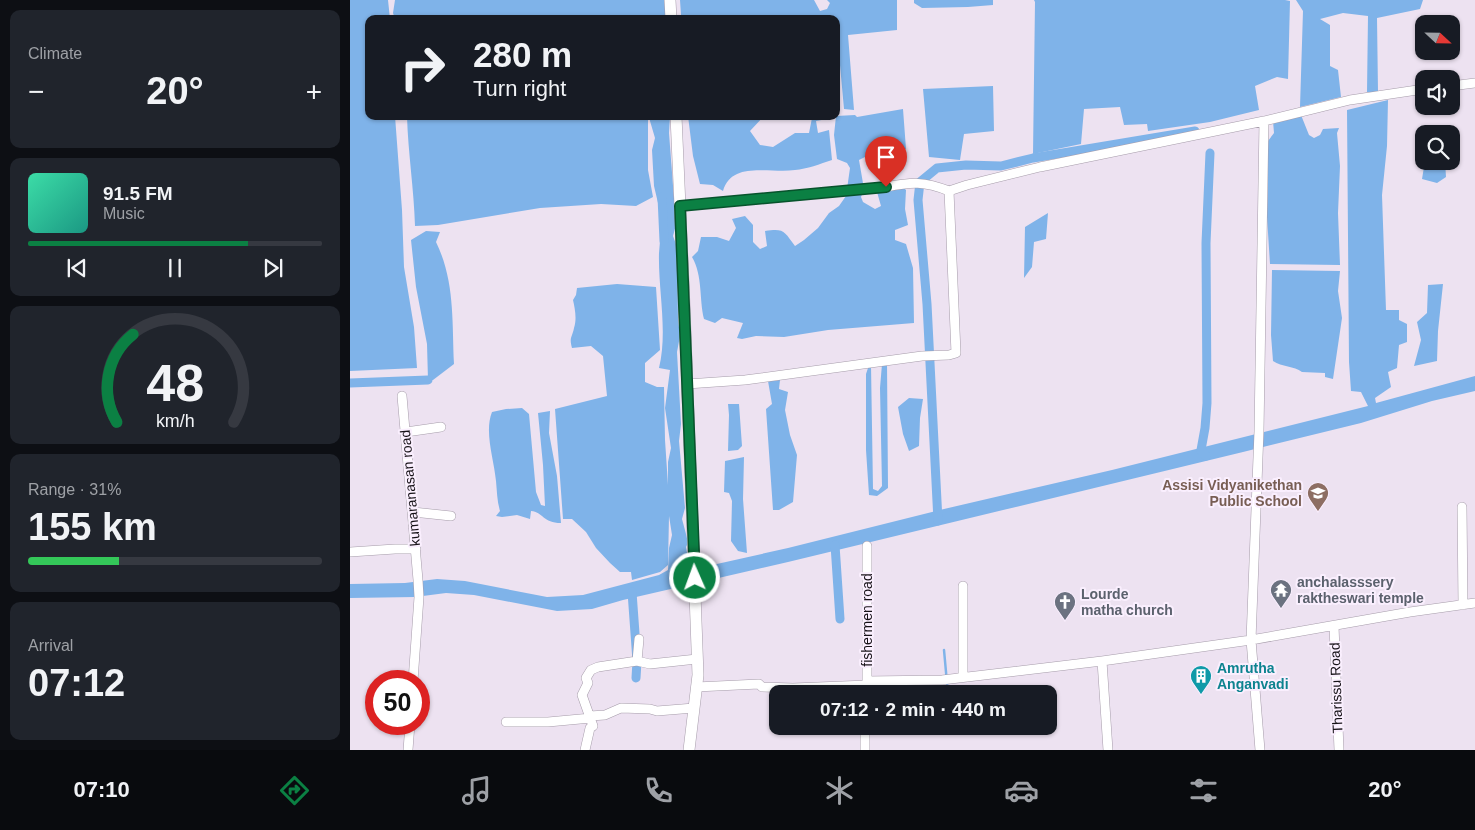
<!DOCTYPE html>
<html lang="en">
<head>
<meta charset="utf-8">
<style>
	body { margin:0; font-family:Arial,sans-serif; background:#20242c; color:#f1f3f6; height:100vh; display:flex; flex-direction:column; font-size:19px; white-space:nowrap }
	* { box-sizing:border-box; margin:0 }
	p { font-size:16px; color:#9ea1a6 }
	.icon { flex:none; width:28px; height:28px; fill:none; stroke:currentColor; stroke-width:2; stroke-linecap:round; stroke-linejoin:round }
	.map { position:relative; flex:1; overflow:hidden }
	.drawer { display:flex; flex-direction:column; gap:10px; padding:10px; background:#0d0f14; width:350px }
	.drawer>* { flex:none }
	.hud { position:absolute; left:15px; top:15px; width:475px; height:105px; border-radius:10px; box-shadow:0 1px 4px #0004; background:#171b24; color:#f1f3f6; overflow:hidden }
	.needle { width:32px; rotate:112deg }
	.fabs { position:absolute; left:1065px; top:15px; display:grid; gap:10px }
	.fabs a { display:grid; place-items:center; width:45px; height:45px; border-radius:10px; background:#171b24; box-shadow:0 1px 4px #0004; font-size:25px }
	.speed { position:absolute; left:15px; top:670px; display:flex; gap:10px; font-size:25px; font-weight:700; text-align:center }
	.speed>* { display:grid; place-content:center; width:65px; height:65px; border-radius:50%; background:#171b24; box-shadow:0 1px 4px #0004; line-height:1 }
	.speed .limit { border:8px solid #d22; background:#fff; color:#111 }
	.pin { position:absolute; display:grid; place-items:center; width:42px; height:42px; color:#fff; margin:-51px -21px; border-radius:50% 50% 50% 0; rotate:-45deg; box-shadow:0 0 5px #0007 }
	.pin .icon { rotate:45deg }
	.me { position:absolute; width:55px; margin:-28px; rotate:358deg; stroke-linejoin:round; filter:drop-shadow(0 0 4px #0008) }
	.turn { display:flex; align-items:center; gap:18px; height:105px; padding:0 25px; font-size:22px }
	.turn .icon { width:65px; height:65px; stroke-width:2.5 }
	.turn b { display:block; font-size:35px; line-height:42px }
	.big { font-size:38px; font-weight:800; line-height:1.1 }
	.drawer .widget { flex:1; display:flex; flex-direction:column; justify-content:center; gap:8px; min-width:0; padding:0 18px; border-radius:10px; background:#20242c }
	.drawer .dial { align-items:center; gap:0 }
	.dial svg { height:130px; overflow:visible; fill:none; stroke:#363941; stroke-width:7; stroke-linecap:round; text-anchor:middle }
	.dial text { fill:#f1f3f6; stroke:none }
	.song { display:flex; align-items:center; gap:15px }
	.cover { width:60px; height:60px; border-radius:8px; background:linear-gradient(135deg,hsl(160 70% 55%),hsl(170 70% 35%)) }
	.played { height:5px; border-radius:2px; background:linear-gradient(90deg,#0b8043 75%,#363941 75%) }
	.keys { display:flex; justify-content:space-around; direction:ltr }
	.heat { display:flex; justify-content:space-between; align-items:center; font-size:28px; direction:ltr }
	.charge { height:8px; border-radius:4px; background:linear-gradient(90deg,#34c759 31%,#363941 0) }
	.trip { position:absolute; left:419px; top:685px; width:288px; height:50px; border-radius:10px; background:#171b24; box-shadow:0 1px 4px #0004; font-weight:800; line-height:50px; text-align:center }
	.tabs { display:flex; height:80px; justify-content:space-around; align-items:center; background:#090b0e; color:#9ea1a6 }
	.tabs .icon { width:35px; height:35px }
	.tabs .on { color:#0b8043 }
	.tabs b { font-size:22px; color:#f1f3f6 }
	main { display:flex; flex:1; min-height:0 }
	.map>svg:first-child { display:block }
	.water { fill:#7fb3e9 }
	.lines { fill:none; stroke-linecap:round; stroke-linejoin:round }
	.stream { stroke:#7fb3e9; stroke-width:2.5 }
	.canal { stroke:#7fb3e9; stroke-width:9 }
	.minor-casing { stroke:#a69caa; stroke-width:10 }
	.major-casing { stroke:#a69caa; stroke-width:12 }
	.minor { stroke:#fff; stroke-width:9 }
	.major { stroke:#fff; stroke-width:11 }
	.route-casing { stroke:#07532c; stroke-width:12 }
	.route { stroke:#0b8043; stroke-width:9 }
	.labels { text-anchor:middle; dominant-baseline:central; stroke-width:4; stroke-linejoin:round; paint-order:stroke }
	.education-label { font-size:14px; font-weight:bold; fill:#785e54; stroke:#faeffe; text-anchor:end }
	.street-label { font-size:14px; fill:#161217; stroke:#faeffe }
	.worship-label { font-size:14px; font-weight:bold; fill:#5b616d; stroke:#faeffe; text-anchor:start }
	.culture-label { font-size:14px; font-weight:bold; fill:#0d838f; stroke:#faeffe; text-anchor:start }
</style>
</head>
<body>
<main>
<section class="drawer">
<div class="widget"><p>Climate</p>
<div class="heat"><a>−</a><b class="big">20°</b><a>+</a></div>
</div>
<div class="widget">
<div class="song"><i class="cover"></i><div><b>91.5 FM</b><p>Music</p></div></div>
<div class="played"></div>
<div class="keys"><svg class="icon" aria-label="previous" viewBox="0 0 24 24"><path d="M18 5L8 12l10 7zM5 5v14"/></svg><svg class="icon" aria-label="pause" viewBox="0 0 24 24"><path d="M8 5v14M16 5v14"/></svg><svg class="icon" aria-label="next" viewBox="0 0 24 24"><path d="M6 5l10 7-10 7zM19 5v14"/></svg></div>
</div>
<div class="widget dial"><svg viewBox="0 0 100 80">
<path d="M14 69A42 42 0 1 1 86 69"/>
<path d="M14 69A42 42 0 0 1 24 15" stroke="#0b8043"/>
<text x="50" y="56" font-size="32" font-weight="700">48</text>
<text x="50" y="72" font-size="11">km/h</text>
</svg></div>
<div class="widget"><p>Range · 31%</p><b class="big">155 km</b><div class="charge"></div></div>
<div class="widget"><p>Arrival</p><b class="big">07:12</b></div>
</section>
<div class="map">
<svg width="1125" height="750" viewBox="0 0 1125 750">
	<rect width="100%" height="100%" fill="#ede2f1"/>
	<path class="water" d="M 0,0 L 38,0 L 40,19 L 19,19 L 19,116 L 45,116 L 52,210 L 54,267 L 64,327 L 67,368 L 0,371 Z
		M 45,0 L 316,0 L 317,19 L 45,19 L 43,13 Z
		M 330,0 L 464,0 L 470,11 L 477,9 L 480,3 L 477,0 L 547,0 L 547,30 L 498,35 L 504,110 L 494,109 L 488,43 L 486,42 L 486,19 L 338,19 L 331,15 Z
		M 564,0 L 643,0 L 643,5 L 618,7 L 572,8 L 564,3 Z
		M 684,0 L 935,0 L 940,1 L 938,79 L 927,77 L 905,86 L 909,110 L 860,122 L 798,131 L 797,124 L 774,125 L 770,107 L 734,109 L 731,144 L 683,154 L 685,2 Z
		M 946,0 L 1073,0 L 1070,9 L 1027,18 L 1028,92 L 1017,92 L 1018,16 L 993,13 L 970,19 L 980,25 L 980,66 L 988,70 L 991,97 L 950,107 L 953,11 Z
		M 643,86 L 644,131 L 614,134 L 610,160 L 579,157 L 573,89 Z
		M 1038,100 L 1037,146 L 1032,195 L 1036,310 L 1049,310 L 1049,320 L 1057,324 L 1057,342 L 1049,345 L 1047,368 L 1038,372 L 1041,387 L 1025,398 L 1026,403 L 1125,376 L 1125,391 L 1082,401 L 1011,423 L 893,452 L 438,562 L 273,600 L 242,609 L 207,611 L 124,595 L 96,593 L 65,597 L 0,598 L 0,584 L 55,583 L 87,579 L 115,581 L 197,597 L 233,595 L 309,575 L 318,570 L 319,548 L 322,535 L 319,516 L 318,565 L 310,572 L 282,580 L 281,572 L 270,572 L 260,563 L 246,548 L 236,532 L 222,519 L 213,519 L 205,409 L 257,396 L 253,356 L 241,346 L 222,348 C 219,337 222,338 224,328 C 227,319 225,309 223,300 L 226,295 L 227,288 L 267,284 L 306,287 L 310,350 L 295,363 L 295,382 L 307,387 L 314,387 L 315,440 L 318,485 L 318,462 L 321,448 L 315,408 L 320,370 L 309,368 C 318,331 308,290 309,253 L 310,241 L 317,213 L 308,203 L 304,186 L 302,150 L 305,138 L 300,121 L 300,116 L 320,116 L 319,133 L 326,225 L 323,236 L 327,247 L 328,319 L 330,336 L 327,352 L 331,424 L 329,441 L 335,508 L 332,519 L 336,534 L 338,543 L 336,547 L 340,570 L 438,548 L 594,509 L 762,470 L 1018,406 L 1011,392 L 1001,391 L 999,362 L 997,110 Z
		M 553,109 L 556,149 L 532,156 L 517,156 L 509,160 L 514,189 L 511,197 L 513,202 L 525,209 L 531,206 L 525,185 L 551,185 L 556,190 L 555,209 L 558,225 L 545,230 L 545,240 L 556,244 L 563,268 L 564,323 L 478,330 L 434,337 L 406,336 L 392,339 L 387,338 L 393,323 L 372,318 L 365,323 L 354,319 C 349,299 353,276 342,257 L 348,251 L 351,237 L 367,237 L 379,241 L 386,228 L 382,219 L 395,216 L 403,225 L 403,242 L 410,249 L 417,246 L 415,231 C 434,228 434,231 445,246 L 454,240 L 468,228 L 479,213 L 489,206 L 496,196 L 500,168 L 497,163 L 487,159 L 484,135 L 486,116 L 505,115 L 507,117 Z
		M 951,115 L 959,135 L 964,138 L 970,135 L 973,129 L 989,128 L 987,133 L 990,166 L 988,213 L 990,265 L 920,264 L 917,217 L 918,141 L 924,133 L 923,121 Z
		M 57,116 L 296,116 L 298,118 L 298,170 L 303,197 L 286,206 L 251,204 L 190,208 L 88,225 L 65,226 C 64,189 58,153 57,116 Z
		M 338,116 L 414,116 L 400,131 L 410,145 L 423,147 L 445,133 L 459,133 L 462,118 L 459,116 L 483,116 L 483,118 L 466,121 L 468,133 L 479,130 L 482,160 C 470,164 457,169 445,170 C 420,174 382,160 373,191 L 363,185 L 350,184 L 343,156 Z
		M 1075,161 L 1095,161 L 1096,177 L 1087,183 L 1072,179 Z
		M 698,213 L 696,239 L 684,242 L 682,267 L 674,278 L 675,227 Z
		M 76,231 L 90,232 L 86,242 C 105,281 102,321 104,364 L 83,380 L 78,380 L 77,344 L 66,287 L 61,240 Z
		M 922,270 L 990,271 L 988,291 L 992,318 L 983,379 L 975,377 L 975,373 L 952,372 C 944,366 932,367 923,361 L 921,335 Z
		M 1093,284 L 1088,331 L 1087,361 L 1064,366 L 1071,340 L 1067,322 L 1077,313 L 1078,285 Z
		M 537,363 L 538,488 L 527,496 L 519,495 L 516,450 L 516,374 L 519,365 L 521,365 L 523,489 L 528,491 L 532,486 L 530,388 L 532,364 Z
		M 430,380 L 429,389 L 438,392 L 435,410 L 440,435 L 447,455 L 443,502 L 429,510 L 423,510 L 416,409 L 422,404 L 418,381 Z
		M 559,398 L 573,399 L 570,418 L 569,446 L 559,451 L 553,434 L 548,407 Z
		M 378,404 L 389,404 L 392,446 L 388,450 L 378,451 L 379,415 Z
		M 172,408 L 179,414 L 186,492 L 191,505 L 195,506 L 193,465 L 188,413 L 200,411 L 199,433 L 207,476 L 211,523 C 193,523 193,512 181,511 L 180,519 L 167,515 L 152,517 L 146,516 L 150,511 C 147,501 147,491 146,481 C 144,459 134,432 142,412 L 156,409 Z
		M 394,457 L 393,499 L 397,553 L 388,551 L 381,541 L 382,501 L 379,493 L 374,492 L 375,461 Z"/>
	<g class="lines">
		<path class="stream" d="M 594,650 L 598,694"/>
		<path class="canal" d="M 312,197 L 314,241
			M 0,383 L 78,380
			M 856,456 L 851,450 L 855,428 L 857,403 L 856,243 L 860,153
			M 588,521 L 577,304 L 568,200 L 570,182 L 587,168 L 616,165 L 651,166 L 683,158 L 845,131
			M 485,545 L 490,619
			M 282,592 L 287,661 L 286,678"/>
		<g class="minor-casing">
			<path id="minor" d="M 1101,86 L 1125,83
				M 914,121 L 1000,100 L 1074,89
				M 330,206 L 536,187 C 562,182 574,181 599,191
				M 337,384 L 395,380 L 572,356 L 599,355 L 606,353 L 599,191 L 617,185 L 690,167 L 914,121 L 909,431 L 901,640 L 910,750
				M 52,396 L 68,580 L 69,597 L 63,681
				M 56,432 L 91,427
				M 1112,507 L 1113,605
				M 63,512 L 101,516
				M 0,552 L 45,549 L 66,549
				M 984,626 L 989,750
				M 289,639 L 287,661 L 300,664 L 347,659
				M 752,661 L 758,750
				M 613,676 L 613,586
				M 517,681 L 592,680 L 752,661 L 901,640 L 1060,612 L 1125,603
				M 346,687 L 409,684 L 412,687 L 443,688 L 517,685
				M 517,694 L 517,546
				M 240,716 L 255,715 L 271,708 L 300,709 L 307,711 L 344,708
				M 156,722 L 198,722 L 241,718
				M 58,750 L 60,724
				M 235,750 L 240,728 L 243,726 L 232,695 L 238,683 L 236,678 L 241,670 L 248,667 L 287,661
				M 515,750 L 515,726"/>
		</g>
		<g class="major-casing">
			<path id="major" d="M 320,0 L 321,19
				M 326,116 L 334,297 L 348,675 L 339,750"/>
		</g>
		<use href="#minor" class="minor"/>
		<use href="#major" class="major"/>
	</g>
	<g class="lines">
		<g class="route-casing">
			<path id="route" d="M 345,578 L 330,206 L 536,187"/>
		</g>
		<use href="#route" class="route"/>
	</g>
	<defs>
		<g id="school-pin" transform="scale(1.125)"><path d="M0 17L-7.5 6A9.5 9.5 0 1 1 7.5 6Z" fill="#8d6e63" stroke="#faeffe"/><path d="M0-5L7-2L0 1L-7-2ZM-4 1L0 2.5L4 1V4Q0 6-4 4Z" fill="#fff"/></g>
		<g id="temple-pin" transform="scale(1.125)"><path d="M0 17L-7.5 6A9.5 9.5 0 1 1 7.5 6Z" fill="#6b7280" stroke="#faeffe"/><path d="M0-6L5-2H3V0L6.5 2.5H4V6H1.5V3h-3V6H-4V2.5H-6.5L-3 0V-2H-5Z" fill="#fff"/></g>
		<g id="church-pin" transform="scale(1.125)"><path d="M0 17L-7.5 6A9.5 9.5 0 1 1 7.5 6Z" fill="#6b7280" stroke="#faeffe"/><path d="M-1.2-6h2.4v3.5h3.3v2.4h-3.3V6h-2.4V-.1h-3.3v-2.4h3.3Z" fill="#fff"/></g>
		<g id="building-pin" transform="scale(1.125)"><path d="M0 17L-7.5 6A9.5 9.5 0 1 1 7.5 6Z" fill="#0f9aa8" stroke="#faeffe"/><path d="M-4-6H4V6H1V3H-1V6H-4ZM-2.5-4.3h1.7v1.8h-1.7ZM.8-4.3h1.7v1.8H.8ZM-2.5-1h1.7V.8h-1.7ZM.8-1h1.7V.8H.8Z" fill="#fff"/></g>
	</defs>
	<g fill-rule="evenodd">
		<use href="#school-pin" x="968" y="493"/>
		<use href="#temple-pin" x="931" y="590"/>
		<use href="#church-pin" x="715" y="602"/>
		<use href="#building-pin" x="851" y="676"/>
	</g>
	<g class="labels">
		<g class="education-label">
			<text x="952" y="485">Assisi Vidyanikethan<tspan x="952" dy="16">Public School</tspan></text>
		</g>
		<g class="street-label">
			<text transform="translate(60 488) rotate(-95)">kumaranasan road</text>
			<text transform="translate(517 620) rotate(-90)">fishermen road</text>
			<text transform="translate(986 688) rotate(-92)">Tharissu Road</text>
		</g>
		<g class="worship-label">
			<text x="947" y="582">anchalasssery<tspan x="947" dy="16">raktheswari temple</tspan></text>
			<text x="731" y="594">Lourde<tspan x="731" dy="16">matha church</tspan></text>
		</g>
		<g class="culture-label">
			<text x="867" y="668">Amrutha<tspan x="867" dy="16">Anganvadi</tspan></text>
		</g>
	</g>
</svg>
<div class="fabs">
<a><svg class="needle" viewBox="-14 -14 28 28"><path d="M0-13l5 13h-10z" fill="#e53935"/><path d="M0 13l5-13h-10z" fill="#9ea1a6"/></svg></a>
<a><svg class="icon" aria-label="sound" viewBox="0 0 24 24"><path d="M4 9h4l5-4v14l-5-4H4zM17 9q2 3 0 6"/></svg></a>
<a><svg class="icon" aria-label="search" viewBox="0 0 24 24"><circle cx="10" cy="10" r="6"/><path d="M15 15l6 6"/></svg></a>
</div>
<div class="speed"><div class="limit">50</div></div>
<div class="pin" style="left:536px;top:187px;background:#d93025"><svg class="icon" aria-label="arrive" viewBox="0 0 24 24"><path d="M6 21V4h12l-3 4 3 4H6"/></svg></div>
<svg class="me" style="left:345px;top:578px" viewBox="-20 -20 40 40"><circle r="17" fill="#0b8043" stroke="#fff" stroke-width="3"/><path d="M0-11L8 9 0 5-8 9z" fill="#fff"/></svg>
<div class="trip">07:12 · 2 min · 440 m</div>
<div class="hud">
<div class="turn"><svg class="icon" aria-label="right" viewBox="0 0 24 24"><path d="M7 20v-9h11M14 6l5 5-5 5"/></svg><div><b>280 m</b>Turn right</div></div>
</div>
</div>
</main>
<nav class="tabs">
<b>07:10</b>
<svg class="icon on" aria-label="directions" viewBox="0 0 24 24"><path d="M12 3l9 9-9 9-9-9zM9 14v-3h6M13 9l2 2-2 2"/></svg>
<svg class="icon" aria-label="music" viewBox="0 0 24 24"><path d="M9 18V5l10-2v13"/><circle cx="6" cy="18" r="3"/><circle cx="16" cy="16" r="3"/></svg>
<svg class="icon" aria-label="phone" viewBox="0 0 24 24"><path d="M5 4h4l2 5-3 2q2 4 5 5l2-3 5 2v4C11 20 4 13 5 4z"/></svg>
<svg class="icon" aria-label="climate" viewBox="0 0 24 24"><path d="M12 3v18M4 7l16 10M4 17L20 7"/></svg>
<svg class="icon" aria-label="car" viewBox="0 0 24 24"><path d="M5 17H2v-5l4-1 3-4h7l3 4 3 1v5h-3M9 17h6M6 11h13"/><circle cx="7" cy="17" r="2"/><circle cx="17" cy="17" r="2"/></svg>
<svg class="icon" aria-label="filters" viewBox="0 0 24 24"><path d="M4 7h16M4 17h16"/><circle cx="9" cy="7" r="2"/><circle cx="15" cy="17" r="2"/></svg>
<b>20°</b>
</nav>
</body>
</html>
